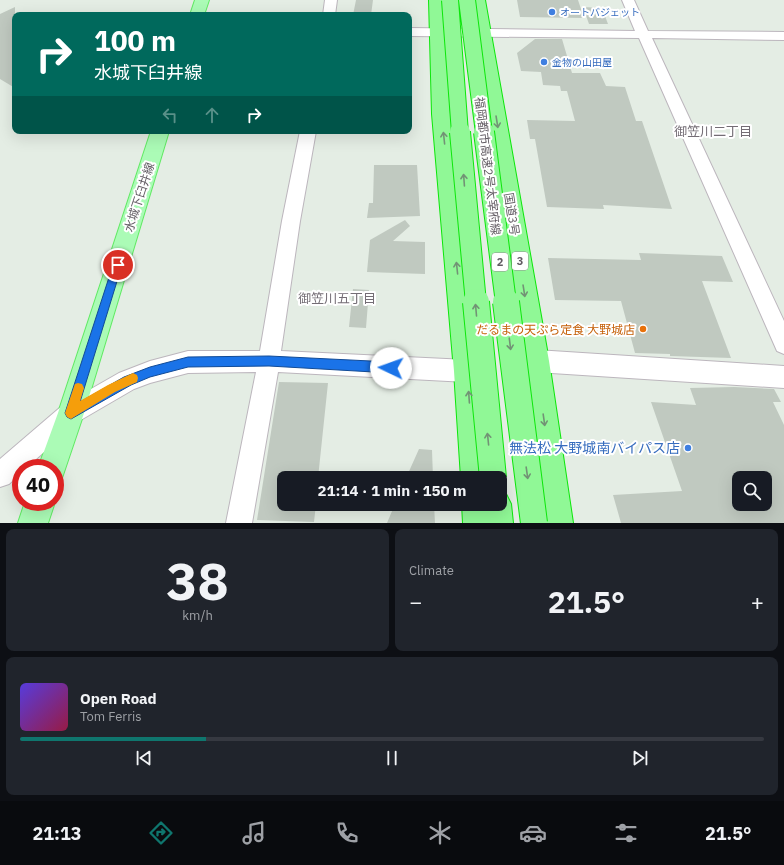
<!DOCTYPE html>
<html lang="en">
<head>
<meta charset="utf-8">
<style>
	body { margin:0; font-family:"IBM Plex Sans","Noto Sans JP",sans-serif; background:#20242c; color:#f1f3f6; height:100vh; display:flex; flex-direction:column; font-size:15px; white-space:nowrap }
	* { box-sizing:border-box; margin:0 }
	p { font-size:13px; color:#9ea1a6 }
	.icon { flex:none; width:22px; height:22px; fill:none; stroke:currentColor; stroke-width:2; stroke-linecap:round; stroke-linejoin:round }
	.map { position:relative; height:523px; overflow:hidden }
	.panel { display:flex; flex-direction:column; gap:6px; padding:6px; background:#0d0f14; flex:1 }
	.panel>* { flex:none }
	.top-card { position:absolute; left:12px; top:12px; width:400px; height:122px; border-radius:8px; box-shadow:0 4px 16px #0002; background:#00695c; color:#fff; overflow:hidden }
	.fabs { position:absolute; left:732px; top:471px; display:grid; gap:8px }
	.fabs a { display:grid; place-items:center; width:40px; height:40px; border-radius:8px; background:#171b24; box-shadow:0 4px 16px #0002; font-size:20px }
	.speed { position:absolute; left:12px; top:459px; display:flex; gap:8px; font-size:20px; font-weight:700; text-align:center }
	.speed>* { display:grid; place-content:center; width:52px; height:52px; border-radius:50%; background:#171b24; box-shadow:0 4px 16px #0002; line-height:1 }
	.speed .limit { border:6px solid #d22; background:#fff; color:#111 }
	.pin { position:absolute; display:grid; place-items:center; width:34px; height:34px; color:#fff; margin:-17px; border:2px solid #fff; border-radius:50%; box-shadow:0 1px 4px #0007 }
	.me { position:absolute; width:44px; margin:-22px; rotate:273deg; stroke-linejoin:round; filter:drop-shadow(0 0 3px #0008) }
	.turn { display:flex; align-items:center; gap:14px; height:84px; padding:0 16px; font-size:18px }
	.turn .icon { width:52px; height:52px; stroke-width:2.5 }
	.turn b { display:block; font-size:28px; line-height:34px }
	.lanes { display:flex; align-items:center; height:38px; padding:0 16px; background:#0003; justify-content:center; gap:20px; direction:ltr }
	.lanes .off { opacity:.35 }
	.big { font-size:30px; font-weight:700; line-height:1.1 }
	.panel .widget { flex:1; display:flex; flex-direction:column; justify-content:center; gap:6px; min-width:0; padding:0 14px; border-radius:8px; background:#20242c }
	.panel .dial { align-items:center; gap:0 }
	.dial b { font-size:52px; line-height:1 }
	.song { display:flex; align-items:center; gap:12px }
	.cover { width:48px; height:48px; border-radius:6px; background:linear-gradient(135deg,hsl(250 70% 55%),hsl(340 70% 35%)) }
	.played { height:4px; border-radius:2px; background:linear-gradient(90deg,#0f766e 25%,#363941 25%) }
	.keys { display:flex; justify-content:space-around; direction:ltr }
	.heat { display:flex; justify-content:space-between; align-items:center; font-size:22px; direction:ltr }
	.panel .tiles { flex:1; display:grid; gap:6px; grid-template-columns:1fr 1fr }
	.widget:last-child { grid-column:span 2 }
	.trip { position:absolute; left:277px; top:471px; width:230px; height:40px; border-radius:8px; background:#171b24; box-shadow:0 4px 16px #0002; font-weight:700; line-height:40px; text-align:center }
	.menu { display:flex; height:64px; justify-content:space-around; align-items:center; background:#090b0e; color:#9ea1a6 }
	.menu .icon { width:28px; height:28px }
	.menu .selected { color:#0f766e }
	.menu b { font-size:18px; color:#f1f3f6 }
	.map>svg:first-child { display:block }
	.building { fill:#c0c9c0; fill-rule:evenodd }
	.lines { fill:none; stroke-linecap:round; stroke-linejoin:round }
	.minor-casing { stroke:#bcb6bd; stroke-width:2 }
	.major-casing { stroke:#60ea63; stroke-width:2 }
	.highway-casing { stroke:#0de60b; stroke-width:2 }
	.minor { fill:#fff; fill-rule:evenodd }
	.major { fill:#abfbb6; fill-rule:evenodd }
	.highway { fill:#90f896; fill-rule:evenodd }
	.highway-bridge-far2-casing { stroke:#0de60b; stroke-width:18; stroke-linecap:butt }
	.highway-bridge-far1-casing { stroke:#0de60b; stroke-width:22; stroke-linecap:butt }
	.highway-bridge-casing { stroke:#0de60b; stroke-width:28; stroke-linecap:butt }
	.highway-bridge-far2 { stroke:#90f896; stroke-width:16 }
	.highway-bridge-far1 { stroke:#90f896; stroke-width:20 }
	.highway-bridge { stroke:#90f896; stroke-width:26 }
	.oneway { stroke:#729375 }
	.route { fill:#1a73e8; stroke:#114b97 }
	.slow { fill:#f59e0b }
	.shop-dot { fill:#3f7fe0; stroke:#fff; stroke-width:1.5 }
	.food-dot { fill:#e8710a; stroke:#fff; stroke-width:1.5 }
	.labels { text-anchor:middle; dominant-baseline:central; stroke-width:4; stroke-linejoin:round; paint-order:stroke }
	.far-shop-label { font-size:10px; fill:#366cbe; stroke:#fff; text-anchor:start }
	.shield { fill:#fff; stroke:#918d92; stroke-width:1 }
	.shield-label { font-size:11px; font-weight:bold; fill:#625c63 }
	.street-label { font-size:12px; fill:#625c63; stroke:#fff }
	.food-label { font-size:12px; fill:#c56008; stroke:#fff; text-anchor:end }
	.neighbourhood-label { font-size:13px; fill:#746d75; stroke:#fff }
	.near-shop-label { font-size:14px; fill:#366cbe; stroke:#fff; text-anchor:end }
</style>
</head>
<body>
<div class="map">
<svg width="784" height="523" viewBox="0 0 784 523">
	<rect width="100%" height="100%" fill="#e4ede4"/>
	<path class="building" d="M 356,0 L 373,0 L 371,15 L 353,15 Z
		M 517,0 L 578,0 L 584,18 L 520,17 Z
		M 15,7 L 15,88 L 0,79 L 0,14 Z
		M 583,7 L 602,8 L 608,24 L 589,24 Z
		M 535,39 L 562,39 L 572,73 L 600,73 L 606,86 L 625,87 L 636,121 L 642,121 L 672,209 L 603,205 L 604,209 L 547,207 L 535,139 L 530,139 L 527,120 L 575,121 L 567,91 L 561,91 L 560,86 L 543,85 L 541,72 L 521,71 L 517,53 Z
		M 374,165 L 417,165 L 420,216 L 367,218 L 369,203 L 373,203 Z
		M 405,220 L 410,226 L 393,241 L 425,242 L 425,274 L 367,272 L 370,240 Z
		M 639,253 L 722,256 L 733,282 L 702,281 L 731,358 L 670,356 L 670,354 L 635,353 L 621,301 L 555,300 L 548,258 L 641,260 Z
		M 353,289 L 369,290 L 366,328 L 349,327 Z
		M 279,382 L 328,383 L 318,478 L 284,478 L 284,504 L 316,504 L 314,522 L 257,520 Z
		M 734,387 L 774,389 L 781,402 L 773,402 L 784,425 L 784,523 L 621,523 L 613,495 L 682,491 L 651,402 L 696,405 L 690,388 ZM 739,478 L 765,478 L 765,504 L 739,504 Z
		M 419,449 L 432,450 L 433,478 L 406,478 Z
		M 395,504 L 434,504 L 435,523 L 387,523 Z"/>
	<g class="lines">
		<g class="minor-casing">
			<path id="minor" d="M 325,0 L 337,0 L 335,15 L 323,15 Z
				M 622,0 L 634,0 L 648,31 L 784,32 L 784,40 L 652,38 L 784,321 L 784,354 L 777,351 L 639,38 L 409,36 L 409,28 L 635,31 Z
				M 300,131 L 316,131 L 300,221 L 281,351 L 467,360 L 475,363 L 478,371 L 475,379 L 467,382 L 278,372 L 252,523 L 226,523 L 256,372 L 188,373 L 150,383 L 134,389 L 79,421 L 26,468 L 21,468 L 21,473 L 9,484 L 0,487 L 0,459 L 63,405 L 119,373 L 150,361 L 188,351 L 260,351 L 282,221 Z
				M 536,350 L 784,366 L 784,388 L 536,372 L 528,368 L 525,361 L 528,354 Z"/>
		</g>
		<g class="major-casing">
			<path id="major" d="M 195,0 L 209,0 L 204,15 L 190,15 Z
				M 151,131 L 169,131 L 84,413 L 62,478 L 55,481 L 55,468 L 38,468 L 58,413 Z
				M 25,502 L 55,502 L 48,523 L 18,523 Z"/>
		</g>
		<g class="highway-casing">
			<path id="highway" d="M 429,0 L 443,0 L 450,114 L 480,371 L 489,478 L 461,478 L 454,371 L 432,114 Z
				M 471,0 L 485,0 L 549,361 L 573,523 L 543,523 L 523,361 Z
				M 500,491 L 506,494 L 511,504 L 513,523 L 463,523 L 462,504 L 500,504 Z"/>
		</g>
		<use href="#minor" class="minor"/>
		<use href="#major" class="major"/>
		<use href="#highway" class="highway"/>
		<g class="highway-bridge-far2-casing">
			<path id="highway-bridge-far2" d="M 450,0 L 460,133
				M 467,0 L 484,133"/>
		</g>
		<g class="highway-bridge-far1-casing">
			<path id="highway-bridge-far1" d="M 460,132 L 476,303
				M 484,132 L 506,303"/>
		</g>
		<g class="highway-bridge-casing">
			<path id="highway-bridge" d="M 476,302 L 493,478
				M 506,302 L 534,523"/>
		</g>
		<use href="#highway-bridge-far2" class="highway-bridge-far2"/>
		<use href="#highway-bridge-far1" class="highway-bridge-far1"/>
		<use href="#highway-bridge" class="highway-bridge"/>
	</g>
	<defs><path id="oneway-shaft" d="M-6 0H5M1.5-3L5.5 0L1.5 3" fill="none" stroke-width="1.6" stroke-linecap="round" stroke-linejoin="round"/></defs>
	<g class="oneway">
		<use href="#oneway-shaft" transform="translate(497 122) rotate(81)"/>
		<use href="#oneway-shaft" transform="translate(444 138) rotate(-96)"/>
		<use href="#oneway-shaft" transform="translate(464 180) rotate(-94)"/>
		<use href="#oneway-shaft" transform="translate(457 268) rotate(-96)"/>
		<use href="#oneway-shaft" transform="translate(524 291) rotate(81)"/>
		<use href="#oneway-shaft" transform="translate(476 310) rotate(-95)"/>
		<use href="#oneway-shaft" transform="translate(510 344) rotate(83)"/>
		<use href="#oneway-shaft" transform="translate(469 397) rotate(-94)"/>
		<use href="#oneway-shaft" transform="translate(544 420) rotate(82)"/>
		<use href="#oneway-shaft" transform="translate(488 439) rotate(-96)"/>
		<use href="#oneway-shaft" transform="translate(527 473) rotate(82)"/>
	</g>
	<path class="route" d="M 118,261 L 121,262 L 122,265 L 80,402 L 124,377 L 150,367 L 188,357 L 269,356 L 391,362 L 395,364 L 396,368 L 395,371 L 391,373 L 269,366 L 188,367 L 150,377 L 131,385 L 71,419 L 67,417 L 65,413 L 113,265 L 114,262 Z"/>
	<path class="slow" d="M 133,373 L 137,375 L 138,378 L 137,382 L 115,392 L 74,417 L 71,419 L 67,417 L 65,413 L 75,384 L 78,383 L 82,384 L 84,388 L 80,401 L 108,385 Z"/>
	<g class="shop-dot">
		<circle cx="552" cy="12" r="4"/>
		<circle cx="544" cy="62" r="4"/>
		<circle cx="688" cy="448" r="4"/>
	</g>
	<circle class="food-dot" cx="643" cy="329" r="4"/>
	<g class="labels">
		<g class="far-shop-label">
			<text x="560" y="12">オートバジェット</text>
			<text x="552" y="62">金物の山田屋</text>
		</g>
		<g class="shield">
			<rect x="512" y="252" width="16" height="18" rx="3"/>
			<rect x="492" y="253" width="16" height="18" rx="3"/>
		</g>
		<g class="shield-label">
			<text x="520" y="261">3</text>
			<text x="500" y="262">2</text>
		</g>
		<g class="street-label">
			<text transform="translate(488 166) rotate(83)">福岡都市高速2号太宰府線</text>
			<text transform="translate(139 197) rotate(-72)">水城下臼井線</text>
			<text transform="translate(512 214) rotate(81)">国道3号</text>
		</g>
		<g class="food-label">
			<text x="635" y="329">だるまの天ぷら定食 大野城店</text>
		</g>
		<g class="neighbourhood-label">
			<text x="713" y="131">御笠川二丁目</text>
			<text x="337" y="298">御笠川五丁目</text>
		</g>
		<g class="near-shop-label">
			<text x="680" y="448">無法松 大野城南バイパス店</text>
		</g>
	</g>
</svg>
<div class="fabs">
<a><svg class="icon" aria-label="search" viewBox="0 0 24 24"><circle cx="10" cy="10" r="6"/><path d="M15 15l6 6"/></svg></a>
</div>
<div class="speed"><div class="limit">40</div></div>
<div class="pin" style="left:118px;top:265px;background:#d93025"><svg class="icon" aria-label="arrive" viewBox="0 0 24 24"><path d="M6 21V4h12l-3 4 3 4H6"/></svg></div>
<svg class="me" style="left:391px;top:368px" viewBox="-20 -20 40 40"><circle r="19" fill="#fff"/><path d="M0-13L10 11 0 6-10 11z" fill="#1a73e8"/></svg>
<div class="trip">21:14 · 1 min · 150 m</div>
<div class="top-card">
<div class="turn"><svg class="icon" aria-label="right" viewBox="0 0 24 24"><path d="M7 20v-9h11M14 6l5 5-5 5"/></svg><div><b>100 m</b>水城下臼井線</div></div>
<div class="lanes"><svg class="icon off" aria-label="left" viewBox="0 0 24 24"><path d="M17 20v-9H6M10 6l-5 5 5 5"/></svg><svg class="icon off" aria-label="ahead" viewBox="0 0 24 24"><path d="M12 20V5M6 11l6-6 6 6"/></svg><svg class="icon" aria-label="right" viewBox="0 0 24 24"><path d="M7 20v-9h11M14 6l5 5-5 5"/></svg></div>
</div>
</div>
<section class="panel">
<div class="tiles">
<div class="widget dial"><b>38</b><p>km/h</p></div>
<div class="widget"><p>Climate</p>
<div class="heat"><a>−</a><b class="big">21.5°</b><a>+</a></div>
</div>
<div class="widget">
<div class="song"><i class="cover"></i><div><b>Open Road</b><p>Tom Ferris</p></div></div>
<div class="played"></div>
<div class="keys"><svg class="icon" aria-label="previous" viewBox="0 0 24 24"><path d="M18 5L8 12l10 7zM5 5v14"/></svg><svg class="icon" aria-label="pause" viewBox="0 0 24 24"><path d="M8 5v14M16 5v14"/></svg><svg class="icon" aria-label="next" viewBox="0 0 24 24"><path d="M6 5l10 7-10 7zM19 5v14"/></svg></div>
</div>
</div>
</section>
<nav class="menu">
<b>21:13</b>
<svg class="icon selected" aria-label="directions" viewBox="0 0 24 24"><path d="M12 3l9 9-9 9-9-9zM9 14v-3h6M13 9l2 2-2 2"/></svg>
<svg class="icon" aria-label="music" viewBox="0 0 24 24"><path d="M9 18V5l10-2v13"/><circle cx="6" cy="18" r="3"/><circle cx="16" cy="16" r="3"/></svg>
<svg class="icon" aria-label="phone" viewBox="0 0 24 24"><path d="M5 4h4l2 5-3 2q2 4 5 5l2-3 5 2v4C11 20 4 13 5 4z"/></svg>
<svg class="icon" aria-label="climate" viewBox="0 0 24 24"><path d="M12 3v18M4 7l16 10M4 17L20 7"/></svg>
<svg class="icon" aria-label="car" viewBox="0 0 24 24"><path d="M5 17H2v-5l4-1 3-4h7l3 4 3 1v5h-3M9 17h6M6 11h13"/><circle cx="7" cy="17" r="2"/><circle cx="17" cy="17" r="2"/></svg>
<svg class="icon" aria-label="filters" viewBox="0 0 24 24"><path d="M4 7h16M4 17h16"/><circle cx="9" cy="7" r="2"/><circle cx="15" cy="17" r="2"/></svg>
<b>21.5°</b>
</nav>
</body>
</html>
